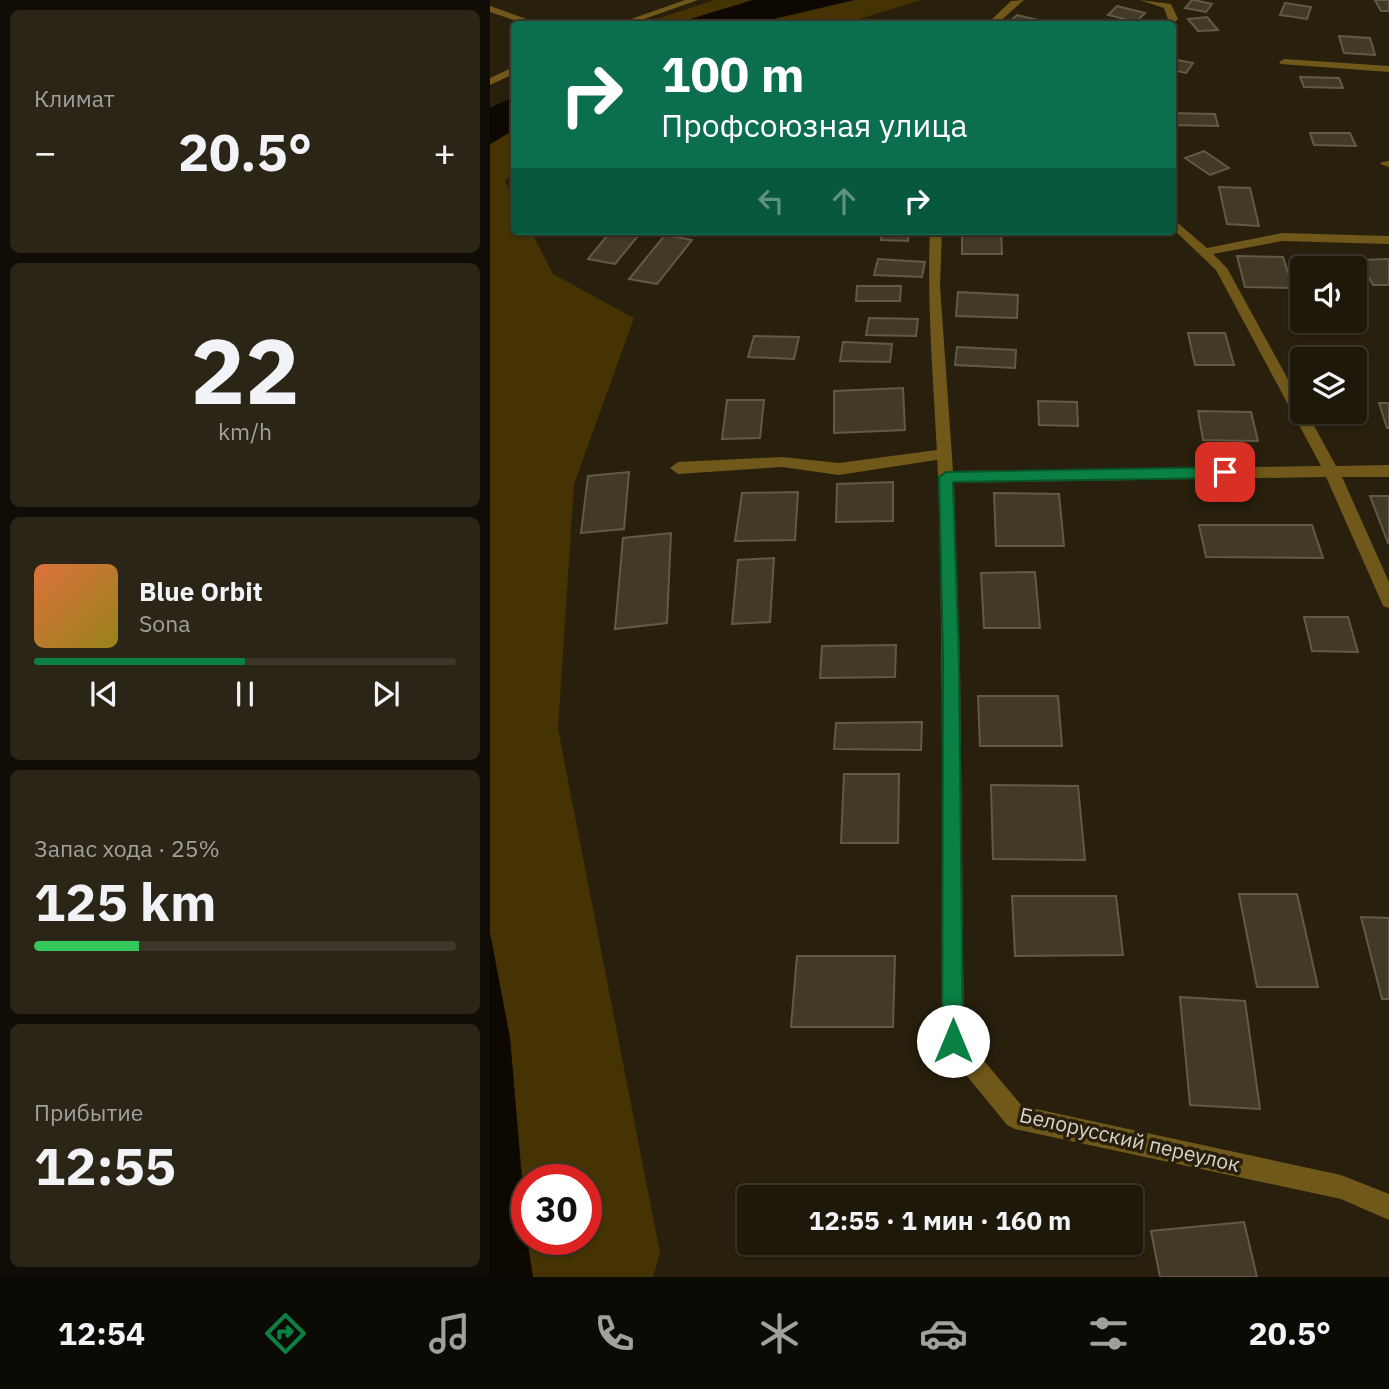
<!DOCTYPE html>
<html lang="ru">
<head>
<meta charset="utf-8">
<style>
	body { margin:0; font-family:"IBM Plex Sans",sans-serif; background:#2b2518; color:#f1f3f6; height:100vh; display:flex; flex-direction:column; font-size:26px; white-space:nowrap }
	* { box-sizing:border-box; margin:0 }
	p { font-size:23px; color:#a1a09c }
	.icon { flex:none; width:38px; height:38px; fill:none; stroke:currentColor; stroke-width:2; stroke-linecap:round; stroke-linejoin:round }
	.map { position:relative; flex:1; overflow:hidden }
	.panel { display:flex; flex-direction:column; gap:10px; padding:10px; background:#100d06; width:490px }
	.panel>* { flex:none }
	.banner { position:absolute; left:21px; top:21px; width:665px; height:214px; border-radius:7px; box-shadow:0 2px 5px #0004,0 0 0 2px #3c372b; background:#0b6e4f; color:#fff; overflow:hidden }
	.buttons { position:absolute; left:800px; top:256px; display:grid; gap:14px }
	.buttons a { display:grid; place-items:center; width:77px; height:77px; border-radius:7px; background:#1e180a; box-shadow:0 2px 5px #0004,0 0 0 2px #3c372b; font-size:35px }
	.speed { position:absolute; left:21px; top:1164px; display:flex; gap:14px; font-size:35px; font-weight:700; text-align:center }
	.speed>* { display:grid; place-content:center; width:91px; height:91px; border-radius:50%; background:#1e180a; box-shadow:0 2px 5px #0004,0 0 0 2px #3c372b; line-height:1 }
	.speed .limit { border:10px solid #d22; background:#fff; color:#111 }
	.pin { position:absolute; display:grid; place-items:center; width:60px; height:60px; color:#fff; margin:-30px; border-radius:14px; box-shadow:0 4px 10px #0006 }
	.me { position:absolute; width:77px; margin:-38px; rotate:0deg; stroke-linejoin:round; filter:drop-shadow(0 0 5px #0008) }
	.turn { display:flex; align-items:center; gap:24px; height:147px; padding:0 35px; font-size:32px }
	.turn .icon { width:91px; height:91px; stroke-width:2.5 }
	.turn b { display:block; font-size:49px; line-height:60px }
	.lanes { display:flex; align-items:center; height:66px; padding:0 35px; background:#0003; justify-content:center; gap:35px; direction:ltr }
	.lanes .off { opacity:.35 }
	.big { font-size:52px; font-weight:800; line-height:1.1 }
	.panel .tile { flex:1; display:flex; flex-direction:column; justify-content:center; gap:10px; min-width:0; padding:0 24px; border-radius:10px; background:#2b2518 }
	.panel .dial { align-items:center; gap:0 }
	.dial b { font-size:91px; line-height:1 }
	.song { display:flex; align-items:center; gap:21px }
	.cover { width:84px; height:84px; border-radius:10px; background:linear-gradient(135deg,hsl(20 70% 55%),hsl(50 70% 35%)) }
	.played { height:7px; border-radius:4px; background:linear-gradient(90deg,#0b8043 50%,#3c372b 50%) }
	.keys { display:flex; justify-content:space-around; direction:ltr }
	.heat { display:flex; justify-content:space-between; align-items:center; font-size:38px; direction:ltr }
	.charge { height:10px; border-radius:5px; background:linear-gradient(90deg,#34c759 25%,#3c372b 0) }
	.trip { position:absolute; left:247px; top:1185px; width:406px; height:70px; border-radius:7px; background:#1e180a; box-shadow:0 2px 5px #0004,0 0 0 2px #3c372b; font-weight:800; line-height:70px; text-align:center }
	.tabs { display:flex; height:112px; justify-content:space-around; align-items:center; background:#0c0a04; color:#a1a09c }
	.tabs .icon { width:49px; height:49px }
	.tabs .current { color:#0b8043 }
	.tabs b { font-size:32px; color:#f1f3f6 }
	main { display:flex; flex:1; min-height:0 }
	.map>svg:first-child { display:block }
	.green { fill:#453303 }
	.water { fill:#0d0801 }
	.building { fill:#423926; stroke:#635a45; stroke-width:2 }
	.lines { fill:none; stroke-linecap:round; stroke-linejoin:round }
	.lane { fill:#70581a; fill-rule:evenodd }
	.street { fill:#70581a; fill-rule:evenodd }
	.route { fill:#0b8043; stroke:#07532c; stroke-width:2 }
	.labels { text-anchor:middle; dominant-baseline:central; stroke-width:7; stroke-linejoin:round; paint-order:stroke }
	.street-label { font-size:21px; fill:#d9d3c8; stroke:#28200d }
</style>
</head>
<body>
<main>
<section class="panel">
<div class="tile"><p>Климат</p>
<div class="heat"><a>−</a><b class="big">20.5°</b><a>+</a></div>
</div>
<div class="tile dial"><b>22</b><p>km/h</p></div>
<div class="tile">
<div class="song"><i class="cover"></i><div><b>Blue Orbit</b><p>Sona</p></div></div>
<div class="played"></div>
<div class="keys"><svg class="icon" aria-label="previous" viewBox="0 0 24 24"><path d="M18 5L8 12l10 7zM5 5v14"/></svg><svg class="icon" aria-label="pause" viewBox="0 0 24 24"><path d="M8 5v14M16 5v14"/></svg><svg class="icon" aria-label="next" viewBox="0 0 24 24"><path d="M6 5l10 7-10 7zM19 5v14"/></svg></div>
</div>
<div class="tile"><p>Запас хода · 25%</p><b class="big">125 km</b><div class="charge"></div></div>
<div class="tile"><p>Прибытие</p><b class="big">12:55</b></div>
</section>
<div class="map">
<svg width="899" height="1277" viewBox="0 0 899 1277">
	<rect width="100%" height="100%" fill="#28200d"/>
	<path class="green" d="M 225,0 L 263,0 L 184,24 L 151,24 Z
		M 364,0 L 431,0 L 353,24 L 263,24 Z
		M 24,130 L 24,170 L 15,181 L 24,200 L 24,231 L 41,231 L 63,274 L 144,318 L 84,484 L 68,729 L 170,1253 L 163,1277 L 43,1277 L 37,1239 L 96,1239 L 96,1180 L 37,1180 L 37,1235 L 20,1038 L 0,933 L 0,144 Z"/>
	<path class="water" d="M 263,0 L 364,0 L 263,24 L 184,24 Z
		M 24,97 L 24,130 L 0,144 L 0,108 Z
		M 0,933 L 20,1038 L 37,1239 L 43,1277 L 0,1277 Z"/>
	<path class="building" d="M 702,0 L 704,0 L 722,4 L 716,12 L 695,8 Z
		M 885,0 L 899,0 L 899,11 L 891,11 Z
		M 795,3 L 821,7 L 817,19 L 790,15 Z
		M 627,6 L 655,13 L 646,22 L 618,15 Z
		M 527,15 L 552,21 L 548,24 L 517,24 Z
		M 717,17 L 728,30 L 708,31 L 698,19 Z
		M 849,36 L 880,38 L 885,55 L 854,53 Z
		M 682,59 L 703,63 L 696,73 L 682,70 Z
		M 810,77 L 849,78 L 853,88 L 814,87 Z
		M 682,113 L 725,114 L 728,126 L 683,125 Z
		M 820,133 L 860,133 L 866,146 L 824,145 Z
		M 714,151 L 739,168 L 720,175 L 695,158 Z
		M 729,187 L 760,188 L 769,226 L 737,224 Z
		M 121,231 L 152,231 L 125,264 L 98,259 Z
		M 392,231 L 419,231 L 418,241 L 391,240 Z
		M 472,231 L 511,231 L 512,254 L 472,254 Z
		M 175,235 L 202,240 L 167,284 L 139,279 Z
		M 747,256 L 793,257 L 803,288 L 755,287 Z
		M 388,259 L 435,262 L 432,277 L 384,275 Z
		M 899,259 L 899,285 L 883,285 L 869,260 Z
		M 367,286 L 411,286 L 410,301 L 366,301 Z
		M 468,292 L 528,295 L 527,318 L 466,316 Z
		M 379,318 L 428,319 L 426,336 L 376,335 Z
		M 698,333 L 735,333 L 744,365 L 705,365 Z
		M 264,336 L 309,337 L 304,359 L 258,357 Z
		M 353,342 L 402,344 L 400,362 L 350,361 Z
		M 467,347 L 526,350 L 525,368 L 465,365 Z
		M 413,388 L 415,430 L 344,433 L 344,391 Z
		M 237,400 L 274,400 L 270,438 L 232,439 Z
		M 548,401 L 587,402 L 588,426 L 549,425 Z
		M 889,403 L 899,403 L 899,428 L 897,428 Z
		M 708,411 L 761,412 L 768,441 L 713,440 Z
		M 139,472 L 134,529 L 91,533 L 98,476 Z
		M 403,482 L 403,521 L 346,522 L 347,484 Z
		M 308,492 L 305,540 L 245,541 L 252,493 Z
		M 504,493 L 569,494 L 574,546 L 506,546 Z
		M 880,496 L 899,496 L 899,543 L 898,543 Z
		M 709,525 L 822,525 L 833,558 L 716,557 Z
		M 181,533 L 177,623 L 125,629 L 133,538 Z
		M 284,558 L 280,622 L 242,624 L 248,560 Z
		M 545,572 L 550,628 L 494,628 L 491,573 Z
		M 814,617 L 858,617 L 868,652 L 822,651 Z
		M 406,645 L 405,677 L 330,678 L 332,646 Z
		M 488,696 L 568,696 L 572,746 L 490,746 Z
		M 432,722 L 431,750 L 344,749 L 346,723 Z
		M 354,774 L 409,774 L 408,843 L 351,843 Z
		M 501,785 L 588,786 L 595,860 L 503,859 Z
		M 749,894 L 807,894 L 828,987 L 767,987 Z
		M 522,896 L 626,896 L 633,955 L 525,956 Z
		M 871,917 L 899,918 L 899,999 L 892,999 Z
		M 307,956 L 405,956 L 403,1027 L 301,1027 Z
		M 690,997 L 755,1001 L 770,1109 L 700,1105 Z
		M 754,1222 L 767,1277 L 670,1277 L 661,1231 Z"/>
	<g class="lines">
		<path class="lane" d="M 794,59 L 899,66 L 899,72 L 791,64 L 789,62 Z
			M 899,161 L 899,167 L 890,164 L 892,162 Z
			M 454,449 L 462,454 L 459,458 L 349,475 L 292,467 L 188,474 L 180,468 L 188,462 L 292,457 L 349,463 Z"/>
		<path class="street" d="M 195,0 L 208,0 L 140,24 L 127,24 Z
			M 534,0 L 507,24 L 497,24 L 521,1 Z
			M 650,0 L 681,4 L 688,19 L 682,25 L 674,24 L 678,19 L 674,8 Z
			M 0,6 L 45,22 L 47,24 L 35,24 L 0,12 Z
			M 24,67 L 24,74 L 0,85 L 0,78 Z
			M 682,218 L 717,248 L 792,233 L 899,236 L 899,244 L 792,241 L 723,254 L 737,268 L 812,405 L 812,411 L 816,411 L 846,466 L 899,465 L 899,477 L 852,477 L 899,582 L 899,608 L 893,606 L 891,601 L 836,477 L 464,483 L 470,661 L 474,1037 L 532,1106 L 851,1175 L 899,1194 L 899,1220 L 851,1199 L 525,1129 L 517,1125 L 455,1049 L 452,1041 C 452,863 453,684 449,506 C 447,414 436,323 440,231 L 452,231 L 450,286 L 463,471 L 831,466 L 726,270 L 682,228 Z"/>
	</g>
	<path class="route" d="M 735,467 L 742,472 L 735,478 L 463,482 L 469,661 L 473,1041 L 470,1049 L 463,1052 L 455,1049 L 452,1041 L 453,661 L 449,477 L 456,472 Z"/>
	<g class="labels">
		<g class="street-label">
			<text transform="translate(640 1139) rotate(13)">Белорусский переулок</text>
		</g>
	</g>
</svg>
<div class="buttons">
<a><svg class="icon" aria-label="sound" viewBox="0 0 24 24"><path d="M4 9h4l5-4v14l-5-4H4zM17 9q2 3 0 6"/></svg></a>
<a><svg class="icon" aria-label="layers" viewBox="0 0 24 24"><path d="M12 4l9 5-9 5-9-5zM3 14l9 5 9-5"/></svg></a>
</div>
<div class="speed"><div class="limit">30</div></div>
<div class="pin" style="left:735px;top:472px;background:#d93025"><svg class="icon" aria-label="arrive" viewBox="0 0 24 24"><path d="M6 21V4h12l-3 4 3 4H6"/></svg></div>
<svg class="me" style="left:463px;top:1041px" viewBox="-20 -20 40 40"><circle r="19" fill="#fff"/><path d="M0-13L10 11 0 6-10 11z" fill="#0b8043"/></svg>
<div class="trip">12:55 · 1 мин · 160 m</div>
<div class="banner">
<div class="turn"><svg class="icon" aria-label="right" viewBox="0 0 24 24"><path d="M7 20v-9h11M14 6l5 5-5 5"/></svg><div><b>100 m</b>Профсоюзная улица</div></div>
<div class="lanes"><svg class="icon off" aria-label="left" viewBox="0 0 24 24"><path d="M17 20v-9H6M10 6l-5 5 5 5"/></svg><svg class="icon off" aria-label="ahead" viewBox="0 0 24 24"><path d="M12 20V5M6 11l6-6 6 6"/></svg><svg class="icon" aria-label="right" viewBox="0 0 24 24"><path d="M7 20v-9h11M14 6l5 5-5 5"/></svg></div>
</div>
</div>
</main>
<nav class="tabs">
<b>12:54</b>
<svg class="icon current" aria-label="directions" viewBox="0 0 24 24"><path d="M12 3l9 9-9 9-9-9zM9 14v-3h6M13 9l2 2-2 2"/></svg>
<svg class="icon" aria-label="music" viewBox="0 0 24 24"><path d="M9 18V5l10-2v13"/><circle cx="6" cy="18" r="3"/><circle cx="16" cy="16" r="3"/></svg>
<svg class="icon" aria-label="phone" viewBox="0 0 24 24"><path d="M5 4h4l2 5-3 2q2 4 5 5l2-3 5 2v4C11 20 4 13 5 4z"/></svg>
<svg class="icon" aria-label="climate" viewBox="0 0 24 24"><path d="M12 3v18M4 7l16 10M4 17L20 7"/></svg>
<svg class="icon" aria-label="car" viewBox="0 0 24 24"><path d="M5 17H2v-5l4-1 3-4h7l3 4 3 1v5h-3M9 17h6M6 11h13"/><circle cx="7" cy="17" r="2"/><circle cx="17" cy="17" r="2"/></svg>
<svg class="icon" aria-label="filters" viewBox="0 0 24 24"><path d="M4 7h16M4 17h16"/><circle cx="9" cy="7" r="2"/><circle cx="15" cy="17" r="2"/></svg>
<b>20.5°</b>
</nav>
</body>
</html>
